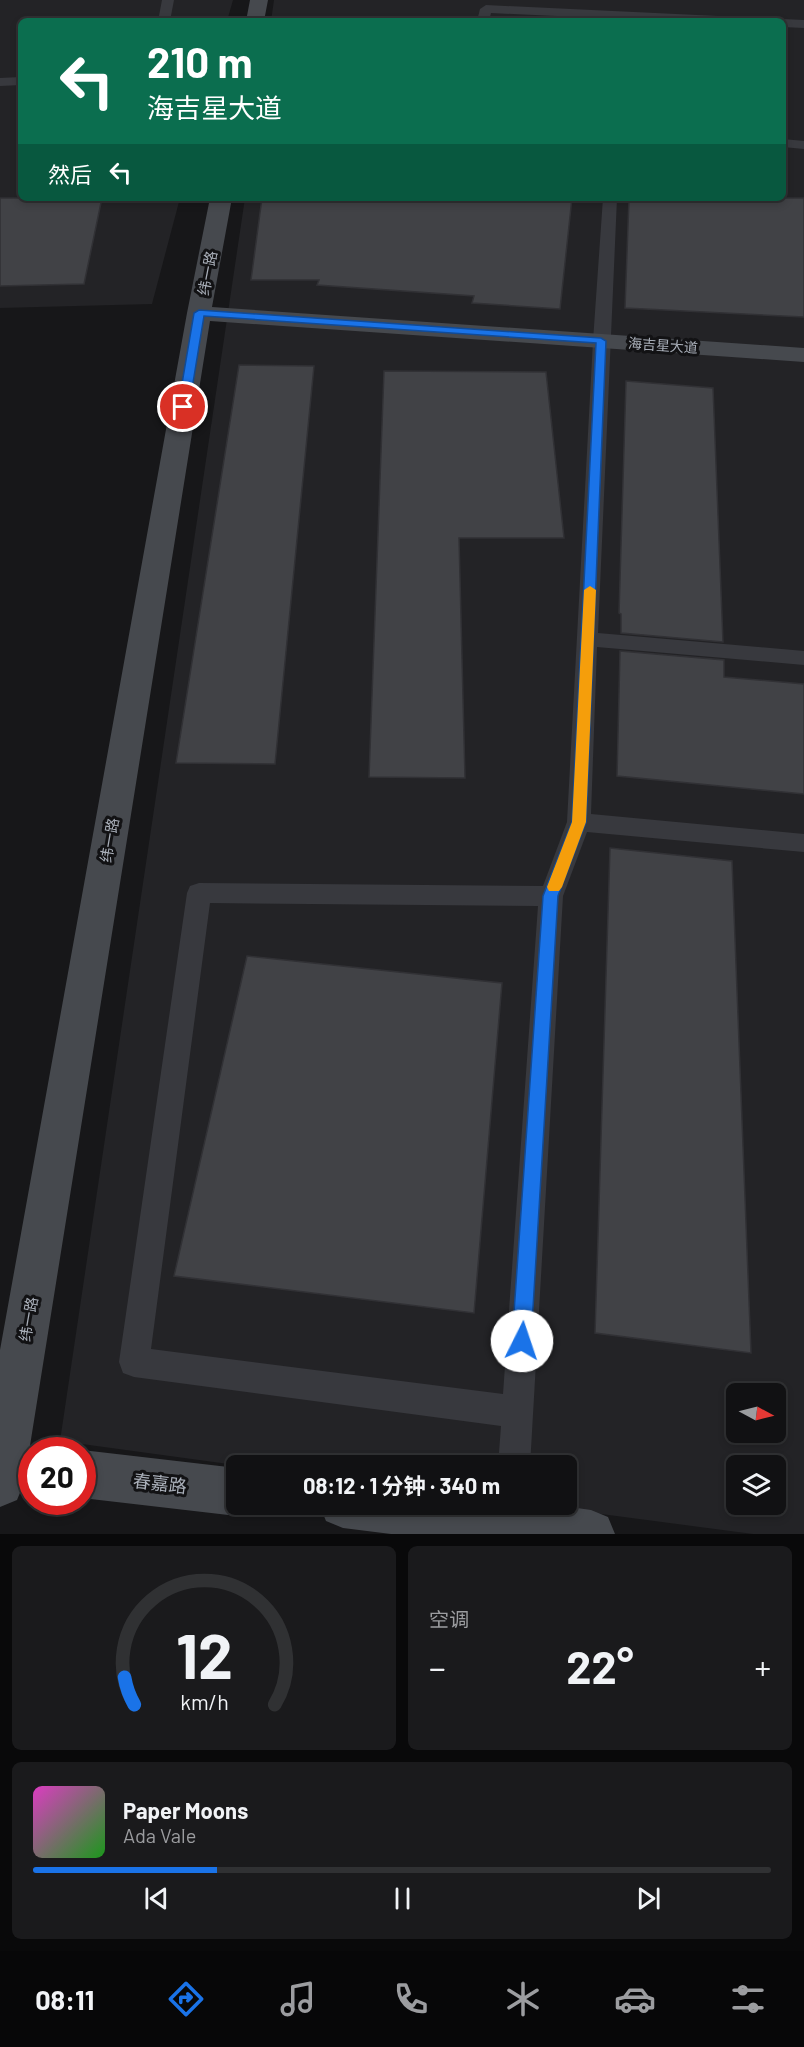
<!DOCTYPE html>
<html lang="zh">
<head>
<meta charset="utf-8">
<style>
	body { margin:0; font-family:Barlow,"Noto Sans SC",sans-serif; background:#1a1a1c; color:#f1f3f6; height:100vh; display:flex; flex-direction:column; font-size:22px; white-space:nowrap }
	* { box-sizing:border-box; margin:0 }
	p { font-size:20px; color:#9c9da0 }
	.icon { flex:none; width:33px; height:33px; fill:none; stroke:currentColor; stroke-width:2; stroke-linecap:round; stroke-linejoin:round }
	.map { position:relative; height:1534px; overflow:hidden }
	.side { display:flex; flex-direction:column; gap:12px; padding:12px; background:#09090a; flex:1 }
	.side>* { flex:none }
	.hud { position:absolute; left:18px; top:18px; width:768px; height:183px; border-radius:9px; box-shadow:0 3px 9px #0003,0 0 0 2px #303133; background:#0b6e4f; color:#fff; overflow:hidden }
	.needle { width:39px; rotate:97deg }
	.buttons { position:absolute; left:726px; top:1383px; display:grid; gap:12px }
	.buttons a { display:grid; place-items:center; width:60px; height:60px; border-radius:9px; background:#111113; box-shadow:0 3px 9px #0003,0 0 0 2px #303133; font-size:30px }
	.speed { position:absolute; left:18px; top:1437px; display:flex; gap:12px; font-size:30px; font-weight:700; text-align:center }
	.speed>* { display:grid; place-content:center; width:78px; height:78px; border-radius:50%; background:#111113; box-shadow:0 3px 9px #0003,0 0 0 2px #303133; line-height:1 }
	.speed .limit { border:9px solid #d22; background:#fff; color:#111 }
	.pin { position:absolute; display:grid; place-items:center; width:51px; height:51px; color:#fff; margin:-26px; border:3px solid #fff; border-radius:50%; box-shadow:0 2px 6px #0007 }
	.me { position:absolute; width:66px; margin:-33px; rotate:4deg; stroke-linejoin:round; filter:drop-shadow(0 0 4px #0008) }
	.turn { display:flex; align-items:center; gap:21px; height:126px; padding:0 30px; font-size:27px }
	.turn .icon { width:78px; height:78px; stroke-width:2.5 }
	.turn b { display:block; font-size:42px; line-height:51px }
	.then { display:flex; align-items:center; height:57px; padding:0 30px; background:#0003; gap:12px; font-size:22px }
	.big { font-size:45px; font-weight:700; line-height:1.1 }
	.side .tile { flex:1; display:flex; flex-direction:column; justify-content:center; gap:9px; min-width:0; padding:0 21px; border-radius:9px; background:#1a1a1c }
	.side .dial { align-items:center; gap:0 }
	.dial svg { height:156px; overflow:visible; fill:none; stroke:#303133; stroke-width:7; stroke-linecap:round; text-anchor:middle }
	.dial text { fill:#f1f3f6; stroke:none }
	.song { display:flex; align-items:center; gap:18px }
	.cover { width:72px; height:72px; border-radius:9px; background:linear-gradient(135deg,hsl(310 70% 55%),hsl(120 70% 35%)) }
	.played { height:6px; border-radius:3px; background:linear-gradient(90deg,#1a73e8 25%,#303133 25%) }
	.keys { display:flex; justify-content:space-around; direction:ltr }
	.heat { display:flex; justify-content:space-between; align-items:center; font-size:33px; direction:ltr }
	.side .tiles { flex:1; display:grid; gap:12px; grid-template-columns:1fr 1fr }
	.tile:last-child { grid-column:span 2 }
	.trip { position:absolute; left:226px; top:1455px; width:351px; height:60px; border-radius:9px; background:#111113; box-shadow:0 3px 9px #0003,0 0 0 2px #303133; font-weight:700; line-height:60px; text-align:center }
	.menu { display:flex; height:96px; justify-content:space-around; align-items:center; background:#070708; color:#9c9da0 }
	.menu .icon { width:42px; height:42px }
	.menu .selected { color:#1a73e8 }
	.menu b { font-size:27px; color:#f1f3f6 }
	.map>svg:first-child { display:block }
	.built { fill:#232326; fill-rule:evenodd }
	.building { fill:#414246; stroke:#313135; stroke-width:1.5 }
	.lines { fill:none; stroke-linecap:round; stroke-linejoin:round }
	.lane { fill:#38393e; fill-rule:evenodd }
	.secondary { fill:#46494e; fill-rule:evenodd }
	.route { fill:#1a73e8; stroke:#114b97; stroke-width:1.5 }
	.slow { fill:#f59e0b }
	.labels { text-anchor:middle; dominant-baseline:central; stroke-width:6; stroke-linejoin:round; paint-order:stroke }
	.far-street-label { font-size:14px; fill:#a9afb9; stroke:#121214 }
	.street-label { font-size:15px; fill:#a9afb9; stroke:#121214 }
	.near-street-label { font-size:18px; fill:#a9afb9; stroke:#121214 }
</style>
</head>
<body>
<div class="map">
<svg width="804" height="1534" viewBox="0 0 804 1534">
	<rect width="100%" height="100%" fill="#171719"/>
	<path class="built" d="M 0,0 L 233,0 L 227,21 L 21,21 L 21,198 L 180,198 L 152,304 L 0,308 Z
		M 274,0 L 804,0 L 804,1534 L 753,1534 L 533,1505 L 567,1504 L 567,1466 L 243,1466 L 60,1441 L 245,198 L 783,198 L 783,21 L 271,21 ZM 736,1394 L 776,1394 L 776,1432 L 736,1432 ZM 736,1466 L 776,1466 L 776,1504 L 736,1504 Z"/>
	<path class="building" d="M 0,198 L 102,198 L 84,284 L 0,286 Z
		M 262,198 L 572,198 L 560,309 L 472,303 L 474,296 L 317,285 L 319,280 L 251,280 Z
		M 629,198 L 804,198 L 804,317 L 625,308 Z
		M 239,365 L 314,366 L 275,764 L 176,763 Z
		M 384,371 L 546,372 L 564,538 L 459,538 L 465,778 L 369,777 Z
		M 626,381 L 713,388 L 723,642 L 621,633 L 621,614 L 619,613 Z
		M 620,651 L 724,660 L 724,677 L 804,684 L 804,794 L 617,776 Z
		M 610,848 L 732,861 L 751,1353 L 595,1333 Z
		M 247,956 L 502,983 L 474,1313 L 174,1276 Z"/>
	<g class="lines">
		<path class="lane" d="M 162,0 L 174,0 L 170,21 L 158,21 Z
			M 486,5 L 739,17 L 745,21 L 664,21 L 491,13 L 489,21 L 477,21 L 480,9 Z
			M 783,19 L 804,20 L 804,28 L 783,27 L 783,21 L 778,21 Z
			M 21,77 L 21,85 L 0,86 L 0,78 Z
			M 783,139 L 804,141 L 804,149 L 783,147 Z
			M 603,198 L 617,198 L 598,633 L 804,651 L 804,665 L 597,647 L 591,814 L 804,834 L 804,852 L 587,832 L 563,896 L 530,1466 L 498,1466 L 501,1426 L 134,1377 L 123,1373 L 119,1362 L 187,893 L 190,886 L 199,883 L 543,886 L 567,822 L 593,341 ZM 210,903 L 538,906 L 503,1394 L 151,1349 Z"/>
		<path class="secondary" d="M 250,0 L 268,0 L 264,21 L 246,21 Z
			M 210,198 L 232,198 L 212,307 L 804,348 L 804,362 L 210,321 L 24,1483 L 17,1500 L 0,1507 L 0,1350 L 187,313 Z
			M 81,1450 L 82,1450 L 237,1468 L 237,1504 L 256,1504 L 254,1509 L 237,1516 L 82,1498 Z
			M 319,1504 L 549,1504 L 591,1510 L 608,1517 L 615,1534 L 391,1534 L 343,1528 L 326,1521 Z"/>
	</g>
	<path class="route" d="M 199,310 L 601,338 L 606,341 L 586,822 L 558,896 L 531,1341 L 528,1348 L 522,1350 L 515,1348 L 512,1341 L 543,896 L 572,822 L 596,343 L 204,316 L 189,407 L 183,410 L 178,407 L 194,313 Z"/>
	<path class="slow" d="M 590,586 L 596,590 L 586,822 L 562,887 L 559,891 L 549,891 L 547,887 L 572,822 L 584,590 Z"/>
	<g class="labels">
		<g class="far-street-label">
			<text transform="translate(663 345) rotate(4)">海吉星大道</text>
		</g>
		<g class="street-label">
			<text transform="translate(207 273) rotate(-79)">纬一路</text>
			<text transform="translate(109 840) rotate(-80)">纬一路</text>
			<text transform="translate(28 1319) rotate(-80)">纬一路</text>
		</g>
		<g class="near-street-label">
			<text transform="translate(160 1483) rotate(7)">春嘉路</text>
		</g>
	</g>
</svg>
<div class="buttons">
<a><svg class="needle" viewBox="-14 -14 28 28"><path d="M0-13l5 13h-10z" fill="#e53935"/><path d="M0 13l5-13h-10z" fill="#9c9da0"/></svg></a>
<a><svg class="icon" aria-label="layers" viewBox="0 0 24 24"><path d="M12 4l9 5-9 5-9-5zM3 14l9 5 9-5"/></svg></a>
</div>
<div class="speed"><div class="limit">20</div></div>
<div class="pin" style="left:183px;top:407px;background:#d93025"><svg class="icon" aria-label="arrive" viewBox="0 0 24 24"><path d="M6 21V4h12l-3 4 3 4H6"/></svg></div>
<svg class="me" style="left:522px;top:1341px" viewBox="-20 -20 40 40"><circle r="19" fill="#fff"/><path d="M0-13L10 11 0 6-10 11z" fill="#1a73e8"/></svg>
<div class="trip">08:12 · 1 分钟 · 340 m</div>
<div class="hud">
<div class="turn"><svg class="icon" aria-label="left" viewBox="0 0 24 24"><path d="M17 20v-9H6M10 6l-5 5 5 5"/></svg><div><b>210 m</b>海吉星大道</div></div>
<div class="then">然后<svg class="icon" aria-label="left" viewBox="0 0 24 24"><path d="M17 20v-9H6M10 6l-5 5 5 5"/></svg></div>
</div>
</div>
<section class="side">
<div class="tiles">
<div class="tile dial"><svg viewBox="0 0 100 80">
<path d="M14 69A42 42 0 1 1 86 69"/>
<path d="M14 69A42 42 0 0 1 9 55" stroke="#1a73e8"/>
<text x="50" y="56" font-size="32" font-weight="700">12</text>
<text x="50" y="72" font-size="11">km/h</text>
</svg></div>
<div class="tile"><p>空调</p>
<div class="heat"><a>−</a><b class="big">22°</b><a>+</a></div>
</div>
<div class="tile">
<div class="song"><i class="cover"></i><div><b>Paper Moons</b><p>Ada Vale</p></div></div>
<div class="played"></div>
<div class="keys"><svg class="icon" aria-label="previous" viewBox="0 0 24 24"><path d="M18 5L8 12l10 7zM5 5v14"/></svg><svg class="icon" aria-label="pause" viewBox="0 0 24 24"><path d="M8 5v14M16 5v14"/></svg><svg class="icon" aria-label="next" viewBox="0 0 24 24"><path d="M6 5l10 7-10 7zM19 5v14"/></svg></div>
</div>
</div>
</section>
<nav class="menu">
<b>08:11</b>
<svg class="icon selected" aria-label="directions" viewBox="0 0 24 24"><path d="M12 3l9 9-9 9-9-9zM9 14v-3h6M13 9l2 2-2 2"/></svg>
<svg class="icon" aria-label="music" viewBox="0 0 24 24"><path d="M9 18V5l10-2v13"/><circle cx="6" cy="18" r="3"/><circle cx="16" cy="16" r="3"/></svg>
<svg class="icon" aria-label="phone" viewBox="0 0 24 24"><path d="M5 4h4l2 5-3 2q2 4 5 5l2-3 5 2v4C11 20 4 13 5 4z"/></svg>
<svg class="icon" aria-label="climate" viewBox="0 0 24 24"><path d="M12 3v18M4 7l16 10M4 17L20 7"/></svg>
<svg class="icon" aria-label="car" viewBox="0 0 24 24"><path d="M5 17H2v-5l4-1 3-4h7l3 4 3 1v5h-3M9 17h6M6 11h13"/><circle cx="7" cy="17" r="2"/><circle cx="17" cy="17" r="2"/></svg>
<svg class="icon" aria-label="filters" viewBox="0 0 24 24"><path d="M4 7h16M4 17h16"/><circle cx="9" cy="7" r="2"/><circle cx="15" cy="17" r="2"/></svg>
</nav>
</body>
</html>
